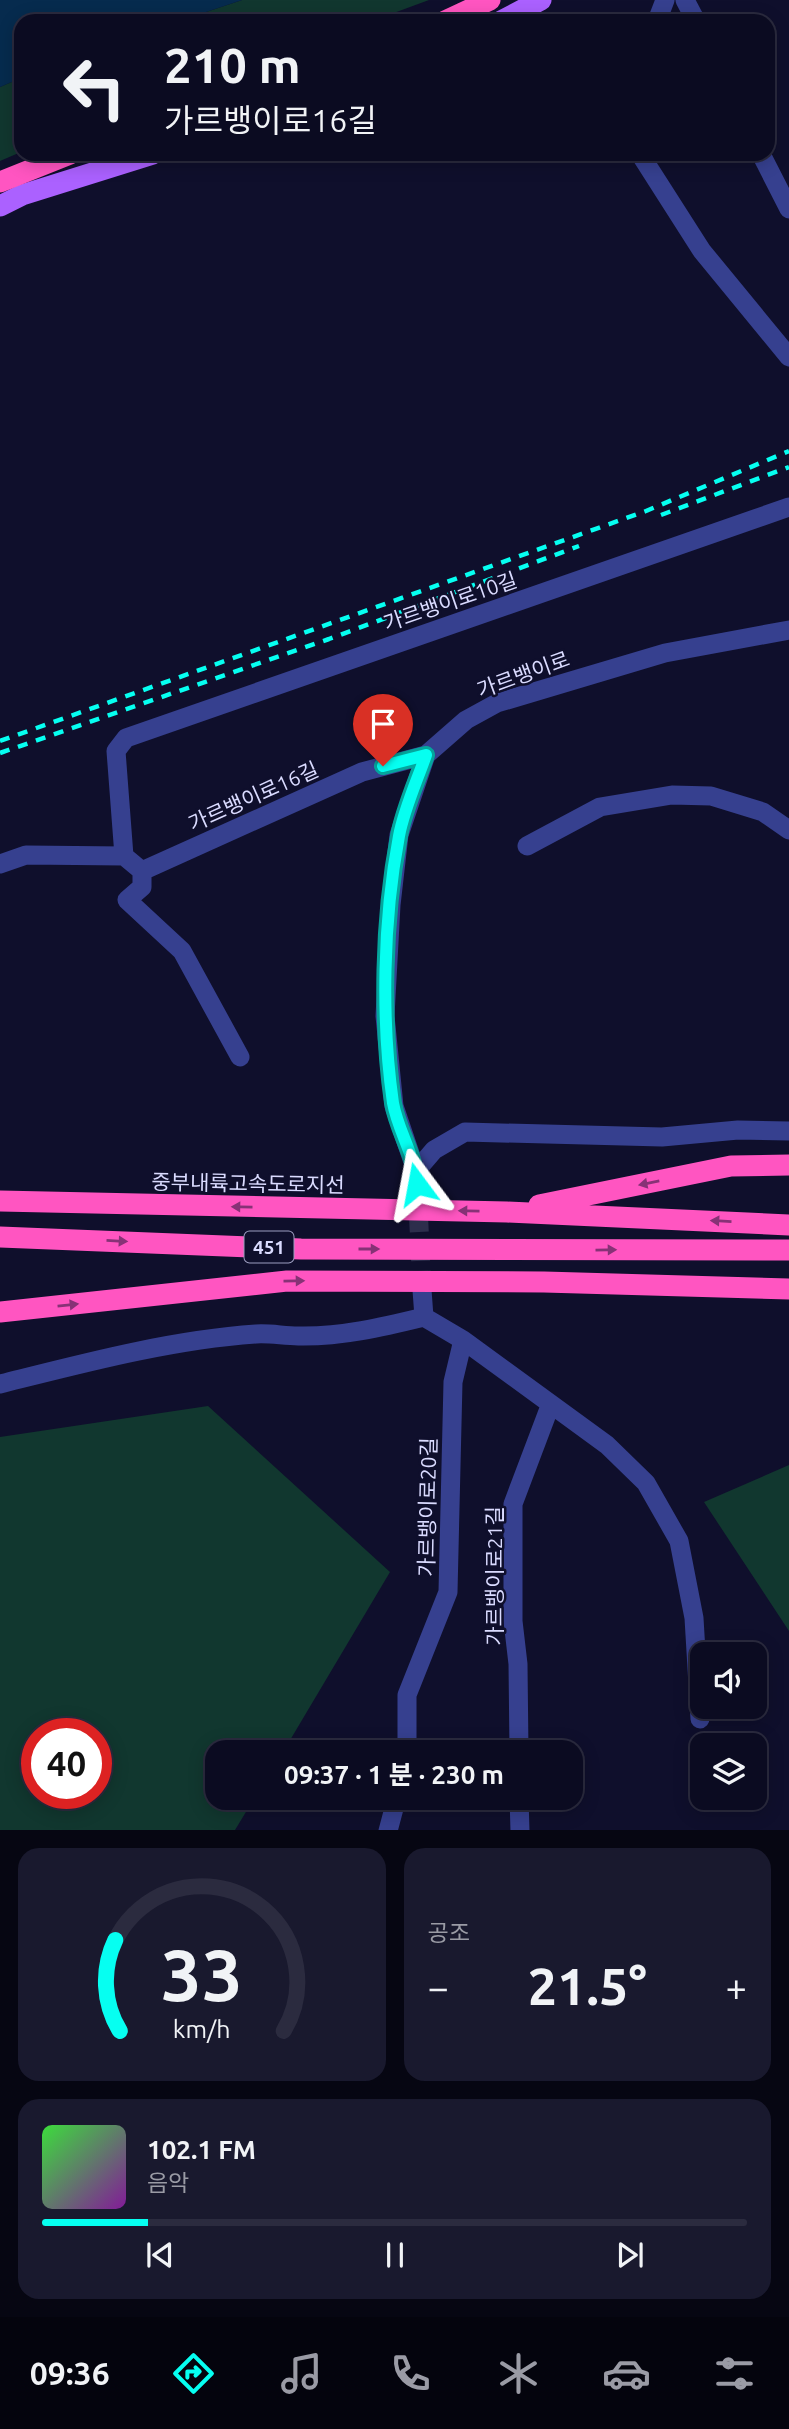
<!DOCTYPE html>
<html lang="ko">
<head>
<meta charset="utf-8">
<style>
	body { margin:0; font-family:Ubuntu,"Noto Sans KR",sans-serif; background:#19192e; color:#f1f3f6; height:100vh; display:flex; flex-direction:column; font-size:26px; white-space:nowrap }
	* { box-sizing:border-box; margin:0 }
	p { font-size:23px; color:#9a9ba5 }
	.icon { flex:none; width:38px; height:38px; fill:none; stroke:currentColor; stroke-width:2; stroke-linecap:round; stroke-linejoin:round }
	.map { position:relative; height:1830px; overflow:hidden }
	.sheet { display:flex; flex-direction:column; gap:18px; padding:18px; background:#060612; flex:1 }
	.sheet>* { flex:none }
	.hud { position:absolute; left:14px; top:14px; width:761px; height:147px; border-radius:21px; box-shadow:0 4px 18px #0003,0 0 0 2px #2b2b3f; background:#0b0b21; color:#f1f3f6; overflow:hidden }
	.buttons { position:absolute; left:690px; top:1642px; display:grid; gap:14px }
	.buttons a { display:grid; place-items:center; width:77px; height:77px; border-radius:14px; background:#0b0b21; box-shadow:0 4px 18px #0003,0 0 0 2px #2b2b3f; font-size:35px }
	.speed { position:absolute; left:21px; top:1718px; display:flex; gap:14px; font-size:35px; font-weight:700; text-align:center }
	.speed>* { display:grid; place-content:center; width:91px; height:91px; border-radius:50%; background:#0b0b21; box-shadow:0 4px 18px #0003,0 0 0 2px #2b2b3f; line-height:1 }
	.speed .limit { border:10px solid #d22; background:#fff; color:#111 }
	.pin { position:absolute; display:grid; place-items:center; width:60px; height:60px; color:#fff; margin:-72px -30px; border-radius:50% 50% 50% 0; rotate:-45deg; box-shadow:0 0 7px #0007 }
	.pin .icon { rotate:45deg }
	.me { position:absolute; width:77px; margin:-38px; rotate:347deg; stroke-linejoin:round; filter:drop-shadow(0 0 5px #0008) }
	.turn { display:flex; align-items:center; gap:24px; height:147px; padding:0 35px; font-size:32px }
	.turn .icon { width:91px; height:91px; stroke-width:2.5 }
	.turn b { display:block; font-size:49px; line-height:60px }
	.big { font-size:52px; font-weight:700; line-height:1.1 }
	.sheet .tile { flex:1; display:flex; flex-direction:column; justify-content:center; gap:10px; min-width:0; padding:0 24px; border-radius:21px; background:#19192e }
	.sheet .dial { align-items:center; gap:0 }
	.dial svg { height:182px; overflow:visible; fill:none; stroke:#2b2b3f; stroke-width:7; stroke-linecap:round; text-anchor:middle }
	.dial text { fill:#f1f3f6; stroke:none }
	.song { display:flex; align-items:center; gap:21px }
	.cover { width:84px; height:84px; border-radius:10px; background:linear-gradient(135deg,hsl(120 70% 55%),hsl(290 70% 35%)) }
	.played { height:7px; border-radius:4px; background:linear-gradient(90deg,#06fff1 15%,#2b2b3f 15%) }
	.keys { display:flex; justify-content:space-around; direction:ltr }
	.heat { display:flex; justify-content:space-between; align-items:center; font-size:38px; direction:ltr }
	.sheet .tiles { flex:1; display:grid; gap:18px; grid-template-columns:1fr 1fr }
	.tile:last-child { grid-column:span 2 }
	.trip { position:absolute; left:205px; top:1740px; width:378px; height:70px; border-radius:21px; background:#0b0b21; box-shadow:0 4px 18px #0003,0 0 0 2px #2b2b3f; font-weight:700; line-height:70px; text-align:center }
	.tab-bar { display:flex; height:112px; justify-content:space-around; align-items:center; background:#04040d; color:#9a9ba5 }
	.tab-bar .icon { width:49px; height:49px }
	.tab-bar .on { color:#06fff1 }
	.tab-bar b { font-size:32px; color:#f1f3f6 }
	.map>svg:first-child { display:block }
	.green { fill:#11372f; fill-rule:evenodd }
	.water { fill:#062b4e }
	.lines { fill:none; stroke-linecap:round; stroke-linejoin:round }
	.minor-tunnel { stroke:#2d2e4c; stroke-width:19; stroke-dasharray:19 10; stroke-linecap:butt }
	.minor { stroke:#36408f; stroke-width:19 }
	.major { stroke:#ab61ff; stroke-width:21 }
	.highway { stroke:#ff55c1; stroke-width:21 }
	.rail { stroke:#06fff1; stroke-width:4.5; stroke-dasharray:10 9; stroke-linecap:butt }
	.oneway { fill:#873276 }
	.route-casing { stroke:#04a69d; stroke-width:18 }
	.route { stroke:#06fff1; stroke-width:12 }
	.labels { text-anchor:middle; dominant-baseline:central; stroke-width:5; stroke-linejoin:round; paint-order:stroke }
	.shield { fill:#0f0f2c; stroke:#9d9ec0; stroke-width:2 }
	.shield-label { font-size:19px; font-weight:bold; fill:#dadbff }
	.street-label { font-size:21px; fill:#dadbff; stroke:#0f0f2c }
</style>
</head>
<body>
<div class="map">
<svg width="789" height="1831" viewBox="0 0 789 1831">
	<rect width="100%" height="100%" fill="#0f0f2c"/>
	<path class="green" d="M 242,0 L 429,0 L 372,21 L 179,21 Z
		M 21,78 L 21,152 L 0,161 L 0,87 Z
		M 208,1406 L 390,1572 L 283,1752 L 217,1752 L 217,1797 L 255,1797 L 235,1830 L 0,1830 L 0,1437 ZM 96,1734 L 96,1794 L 37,1794 L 37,1734 Z
		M 789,1465 L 789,1631 L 704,1502 Z"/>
	<path class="water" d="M 0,0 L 242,0 L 179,21 L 21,21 L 21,78 L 0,87 Z"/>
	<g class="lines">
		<path class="minor-tunnel" d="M 417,1184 L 422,1290"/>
		<path class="minor" d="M 685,0 L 696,21
			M 657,21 L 665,0
			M 640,154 L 702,251 L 789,357
			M 761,154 L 789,209
			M 426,755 L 362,772 L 142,871 L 124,856 L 116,751 L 126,738 L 789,507
			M 527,846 L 600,807 L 672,795 L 711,796 L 763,812 L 789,830
			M 0,864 L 26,855 L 124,856
			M 142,871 L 142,887 L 127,900 L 182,951 L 240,1057
			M 416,1171 L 434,1150 L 465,1132 L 662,1137 L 738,1130 L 789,1131
			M 417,1184 L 416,1171 L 394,1106 L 385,1016 L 391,905 L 399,835 L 426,755 L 466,720 L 497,703 L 665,653 L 789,630
			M 422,1290 L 424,1317
			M 0,1384 C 84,1363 170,1340 256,1334 C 270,1333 284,1336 298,1336 C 341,1337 383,1327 424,1317 L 463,1340 L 607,1445 L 646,1483 L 679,1541 L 694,1618 L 700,1719
			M 407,1752 L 407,1695 L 448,1592 L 453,1382 L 463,1340
			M 519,1752 L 518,1664 L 513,1621 L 513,1504 L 550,1406
			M 519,1797 L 520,1831
			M 388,1831 L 397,1797"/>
		<path class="major" d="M 501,21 L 541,0
			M 0,206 L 22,195 L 153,154"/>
		<path class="highway" d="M 445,21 L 490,0
			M 0,182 L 70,154
			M 0,1201 L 507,1212 L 789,1225
			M 539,1205 L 731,1166 L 789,1165
			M 0,1237 L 301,1249 L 789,1250
			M 0,1312 L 287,1281 L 544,1282 L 789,1289"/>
		<path class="rail" d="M 661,515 L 789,467
			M 0,741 L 646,511 L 789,451
			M 0,753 L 329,639 L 579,546"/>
	</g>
	<defs><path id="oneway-solid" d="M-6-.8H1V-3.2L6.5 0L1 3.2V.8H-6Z" transform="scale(1.75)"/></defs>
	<g class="oneway">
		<use href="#oneway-solid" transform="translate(649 1183) rotate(169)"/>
		<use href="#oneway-solid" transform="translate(242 1207) rotate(-179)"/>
		<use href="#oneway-solid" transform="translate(469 1211) rotate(-179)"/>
		<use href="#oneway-solid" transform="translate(721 1221) rotate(-177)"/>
		<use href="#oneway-solid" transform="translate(117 1241) rotate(3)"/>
		<use href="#oneway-solid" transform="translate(369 1249)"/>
		<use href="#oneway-solid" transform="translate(606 1250) rotate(-1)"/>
		<use href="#oneway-solid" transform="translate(294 1281) rotate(-1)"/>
		<use href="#oneway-solid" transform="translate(68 1305) rotate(-6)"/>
	</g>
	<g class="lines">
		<g class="route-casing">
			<path id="route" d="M 383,766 L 426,755 C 417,781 404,809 399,836 C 383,920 381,1019 393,1103 C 398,1131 415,1155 417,1184"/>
		</g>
		<use href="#route" class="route"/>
	</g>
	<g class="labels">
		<rect class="shield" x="244.5" y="1231.5" width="49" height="31" rx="5"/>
		<g class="shield-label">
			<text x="269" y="1247">451</text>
		</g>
		<g class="street-label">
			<text transform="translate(450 601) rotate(-19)">가르뱅이로10길</text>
			<text transform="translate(523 674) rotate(-20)">가르뱅이로</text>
			<text transform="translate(253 796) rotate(-24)">가르뱅이로16길</text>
			<text transform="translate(248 1183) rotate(1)">중부내륙고속도로지선</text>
			<text transform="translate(427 1507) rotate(-89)">가르뱅이로20길</text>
			<text transform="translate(494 1576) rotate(-90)">가르뱅이로21길</text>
		</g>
	</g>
</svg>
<div class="buttons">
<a><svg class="icon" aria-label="sound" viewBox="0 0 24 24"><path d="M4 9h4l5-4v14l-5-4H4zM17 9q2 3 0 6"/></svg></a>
<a><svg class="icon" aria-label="layers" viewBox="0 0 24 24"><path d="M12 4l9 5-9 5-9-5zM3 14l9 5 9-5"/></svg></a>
</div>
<div class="speed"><div class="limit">40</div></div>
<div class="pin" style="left:383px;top:766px;background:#d93025"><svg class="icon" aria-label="arrive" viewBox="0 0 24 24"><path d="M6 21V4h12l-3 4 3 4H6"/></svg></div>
<svg class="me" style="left:417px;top:1184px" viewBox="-20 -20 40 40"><path d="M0-17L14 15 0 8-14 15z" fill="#06fff1" stroke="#fff" stroke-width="4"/></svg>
<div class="trip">09:37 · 1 분 · 230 m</div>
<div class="hud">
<div class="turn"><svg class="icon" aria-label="left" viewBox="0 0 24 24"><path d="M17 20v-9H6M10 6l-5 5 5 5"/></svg><div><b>210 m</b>가르뱅이로16길</div></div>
</div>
</div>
<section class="sheet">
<div class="tiles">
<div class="tile dial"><svg viewBox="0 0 100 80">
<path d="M14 69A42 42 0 1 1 86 69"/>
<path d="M14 69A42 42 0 0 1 12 29" stroke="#06fff1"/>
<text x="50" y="56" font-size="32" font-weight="700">33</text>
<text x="50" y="72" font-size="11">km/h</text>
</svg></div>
<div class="tile"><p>공조</p>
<div class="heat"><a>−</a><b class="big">21.5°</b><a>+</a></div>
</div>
<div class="tile">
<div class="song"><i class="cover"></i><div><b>102.1 FM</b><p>음악</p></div></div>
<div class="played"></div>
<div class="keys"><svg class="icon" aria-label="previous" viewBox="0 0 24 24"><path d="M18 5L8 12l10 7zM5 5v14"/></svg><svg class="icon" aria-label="pause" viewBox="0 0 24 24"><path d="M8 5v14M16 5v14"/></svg><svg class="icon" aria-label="next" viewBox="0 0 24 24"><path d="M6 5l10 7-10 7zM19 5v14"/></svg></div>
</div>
</div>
</section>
<nav class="tab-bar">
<b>09:36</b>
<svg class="icon on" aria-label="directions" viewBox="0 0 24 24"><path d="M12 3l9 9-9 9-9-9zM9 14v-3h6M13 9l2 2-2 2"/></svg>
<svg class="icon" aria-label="music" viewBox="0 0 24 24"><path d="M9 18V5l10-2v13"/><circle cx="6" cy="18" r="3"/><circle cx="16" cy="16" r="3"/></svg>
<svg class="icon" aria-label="phone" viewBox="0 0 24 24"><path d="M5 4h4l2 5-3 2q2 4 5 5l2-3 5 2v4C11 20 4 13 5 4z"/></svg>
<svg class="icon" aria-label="climate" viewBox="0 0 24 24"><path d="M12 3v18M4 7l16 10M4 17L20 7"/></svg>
<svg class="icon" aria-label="car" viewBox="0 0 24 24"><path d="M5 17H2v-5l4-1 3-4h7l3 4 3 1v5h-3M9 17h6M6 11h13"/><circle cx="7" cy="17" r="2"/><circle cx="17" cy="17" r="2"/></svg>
<svg class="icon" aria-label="filters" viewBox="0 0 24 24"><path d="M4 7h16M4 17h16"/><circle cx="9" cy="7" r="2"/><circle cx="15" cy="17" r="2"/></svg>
</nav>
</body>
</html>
